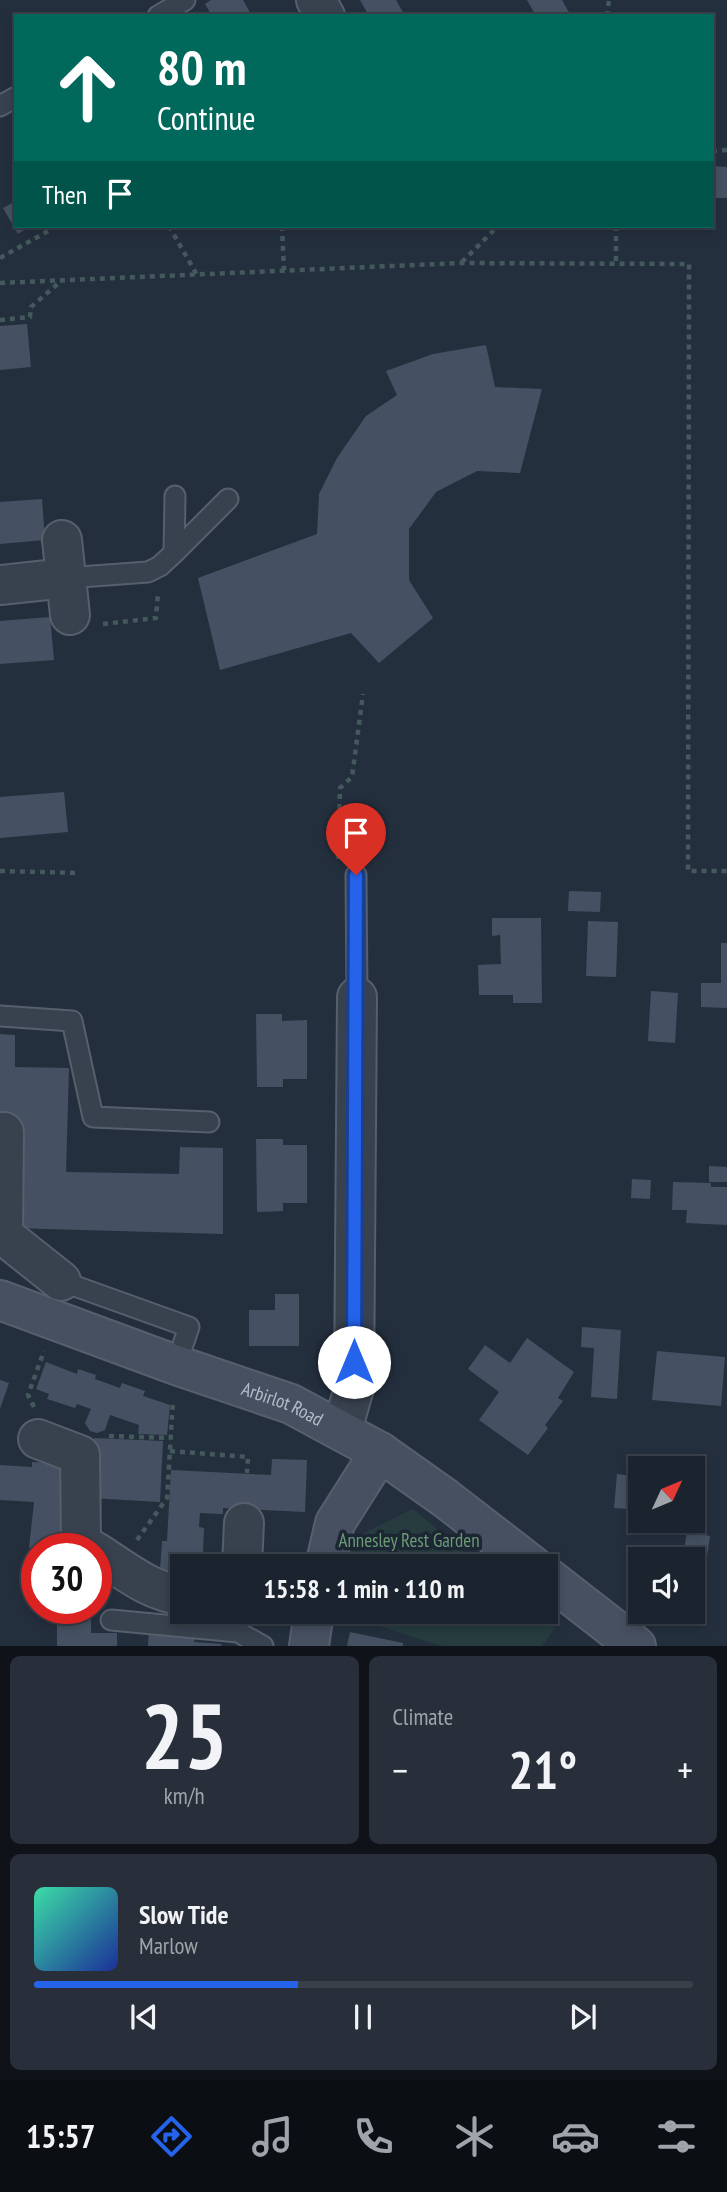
<!DOCTYPE html>
<html lang="en">
<head>
<meta charset="utf-8">
<style>
	body { margin:0; font-family:"PT Sans Narrow",sans-serif; background:#282f3a; color:#f1f3f6; height:100vh; display:flex; flex-direction:column; font-size:26px; white-space:nowrap }
	* { box-sizing:border-box; margin:0 }
	p { font-size:23px; color:#a0a4aa }
	.icon { flex:none; width:38px; height:38px; fill:none; stroke:currentColor; stroke-width:2; stroke-linecap:round; stroke-linejoin:round }
	.map { position:relative; height:1646px; overflow:hidden }
	.drawer { display:flex; flex-direction:column; gap:10px; padding:10px; background:#0f1319; flex:1 }
	.drawer>* { flex:none }
	.guide { position:absolute; left:14px; top:14px; width:700px; height:214px; border-radius:0px; box-shadow:0 4px 10px #0003,0 0 0 2px #39404a; background:#00695c; color:#fff; overflow:hidden }
	.needle { width:46px; rotate:46deg }
	.fabs { position:absolute; left:628px; top:1456px; display:grid; gap:14px }
	.fabs a { display:grid; place-items:center; width:77px; height:77px; border-radius:0px; background:#1b232e; box-shadow:0 4px 10px #0003,0 0 0 2px #39404a; font-size:35px }
	.speed { position:absolute; left:21px; top:1533px; display:flex; gap:14px; font-size:35px; font-weight:700; text-align:center }
	.speed>* { display:grid; place-content:center; width:91px; height:91px; border-radius:50%; background:#1b232e; box-shadow:0 4px 10px #0003,0 0 0 2px #39404a; line-height:1 }
	.speed .limit { border:10px solid #d22; background:#fff; color:#111 }
	.pin { position:absolute; display:grid; place-items:center; width:60px; height:60px; color:#fff; margin:-72px -30px; border-radius:50% 50% 50% 0; rotate:-45deg; box-shadow:0 0 7px #0007 }
	.pin .icon { rotate:45deg }
	.me { position:absolute; width:77px; margin:-38px; rotate:0deg; stroke-linejoin:round; filter:drop-shadow(0 0 5px #0008) }
	.turn { display:flex; align-items:center; gap:24px; height:147px; padding:0 28px; font-size:32px }
	.turn .icon { width:91px; height:91px; stroke-width:2.5 }
	.turn b { display:block; font-size:49px; line-height:60px }
	.then { display:flex; align-items:center; height:66px; padding:0 28px; background:#0003; gap:14px; font-size:26px }
	.big { font-size:52px; font-weight:800; line-height:1.1 }
	.drawer .tile { flex:1; display:flex; flex-direction:column; justify-content:center; gap:10px; min-width:0; padding:0 24px; border-radius:10px; background:#282f3a }
	.drawer .dial { align-items:center; gap:0 }
	.dial b { font-size:91px; line-height:1 }
	.song { display:flex; align-items:center; gap:21px }
	.cover { width:84px; height:84px; border-radius:10px; background:linear-gradient(135deg,hsl(160 70% 55%),hsl(230 70% 35%)) }
	.played { height:7px; border-radius:4px; background:linear-gradient(90deg,#2563eb 40%,#39404a 40%) }
	.keys { display:flex; justify-content:space-around; direction:ltr }
	.heat { display:flex; justify-content:space-between; align-items:center; font-size:38px; direction:ltr }
	.drawer .tiles { flex:1; display:grid; gap:10px; grid-template-columns:1fr 1fr }
	.tile:last-child { grid-column:span 2 }
	.trip { position:absolute; left:170px; top:1554px; width:388px; height:70px; border-radius:0px; background:#1b232e; box-shadow:0 4px 10px #0003,0 0 0 2px #39404a; font-weight:800; line-height:70px; text-align:center }
	.dock { display:flex; height:112px; justify-content:space-around; align-items:center; background:#0b0e12; color:#a0a4aa }
	.dock .icon { width:49px; height:49px }
	.dock .current { color:#2563eb }
	.dock b { font-size:32px; color:#f1f3f6 }
	.map>svg:first-child { display:block }
	.green { fill:#263c3f }
	.building { fill:#455162 }
	.lines { fill:none; stroke-linecap:round; stroke-linejoin:round }
	.lane-casing { stroke:#565f6c; stroke-width:23 }
	.street-casing { stroke:#565f6c; stroke-width:42 }
	.secondary-casing { stroke:#565f6c; stroke-width:42 }
	.path { stroke:#44595c; stroke-width:4.5; stroke-dasharray:5 5; stroke-linecap:butt }
	.lane { stroke:#38414e; stroke-width:19 }
	.street { stroke:#38414e; stroke-width:38 }
	.secondary { stroke:#465061; stroke-width:38 }
	.route-casing { stroke:#184099; stroke-width:18 }
	.route { stroke:#2563eb; stroke-width:12 }
	.labels { text-anchor:middle; dominant-baseline:central; stroke-width:7; stroke-linejoin:round; paint-order:stroke }
	.street-label { font-size:19px; fill:#b4bcc9; stroke:#1d2633 }
	.park-label { font-size:19px; fill:#6b9a76; stroke:#1d2633 }
</style>
</head>
<body>
<div class="map">
<svg width="727" height="1646" viewBox="0 0 727 1646">
	<rect width="100%" height="100%" fill="#242f3e"/>
	<path class="green" d="M 413,1509 L 481,1566 L 341,1566 L 346,1542 Z
		M 334,1612 L 536,1612 L 555,1628 L 542,1646 L 442,1646 Z"/>
	<path class="building" d="M 211,0 L 243,0 L 252,16 L 212,16 L 205,4 Z
		M 360,0 L 396,0 L 405,16 L 369,16 Z
		M 527,0 L 562,0 L 571,16 L 536,16 Z
		M 712,166 L 727,167 L 727,198 L 712,198 Z
		M 16,201 L 16,226 L 31,226 L 18,234 L 3,208 Z
		M 27,324 L 31,367 L 0,370 L 0,326 Z
		M 486,345 L 495,387 L 542,389 L 520,473 L 477,471 L 436,492 L 409,529 L 409,580 L 433,618 L 379,663 L 351,633 L 220,670 L 198,578 L 317,534 L 319,494 L 337,458 L 366,416 L 397,395 L 386,371 L 433,354 Z
		M 42,499 L 45,540 L 0,544 L 0,502 Z
		M 50,617 L 54,660 L 0,664 L 0,621 Z
		M 64,792 L 68,832 L 0,838 L 0,797 Z
		M 569,891 L 601,892 L 600,912 L 568,911 Z
		M 492,918 L 541,918 L 542,1003 L 513,1003 L 513,995 L 479,995 L 478,965 L 501,964 L 500,935 L 492,936 Z
		M 588,921 L 618,922 L 616,977 L 586,976 Z
		M 721,943 L 727,943 L 727,1008 L 701,1007 L 701,983 L 721,983 Z
		M 651,991 L 678,993 L 675,1043 L 648,1041 Z
		M 256,1014 L 282,1014 L 282,1021 L 307,1020 L 307,1079 L 283,1079 L 283,1087 L 257,1087 Z
		M 0,1034 L 15,1035 L 15,1067 L 69,1068 L 66,1172 L 179,1174 L 180,1147 L 223,1148 L 223,1234 L 12,1228 L 0,1119 Z
		M 256,1139 L 283,1139 L 283,1145 L 307,1145 L 307,1203 L 283,1203 L 283,1211 L 257,1212 Z
		M 709,1166 L 727,1167 L 727,1182 L 709,1182 Z
		M 632,1179 L 651,1180 L 650,1199 L 631,1198 Z
		M 673,1182 L 711,1183 L 711,1187 L 727,1187 L 727,1225 L 686,1223 L 687,1210 L 672,1210 Z
		M 275,1294 L 299,1294 L 299,1346 L 249,1346 L 249,1310 L 275,1310 Z
		M 582,1327 L 621,1330 L 617,1399 L 591,1397 L 594,1348 L 581,1347 Z
		M 527,1338 L 574,1372 L 558,1398 L 563,1401 L 545,1425 L 548,1428 L 528,1455 L 479,1420 L 499,1392 L 468,1369 L 485,1345 L 510,1363 Z
		M 657,1351 L 725,1357 L 721,1406 L 652,1400 Z
		M 46,1362 L 77,1374 L 78,1369 L 96,1375 L 95,1379 L 120,1388 L 122,1383 L 145,1391 L 143,1396 L 170,1405 L 167,1435 L 138,1434 L 139,1425 L 110,1415 L 105,1430 L 97,1433 L 90,1431 L 85,1423 L 91,1409 L 77,1404 L 75,1408 L 47,1399 L 49,1394 L 36,1389 Z
		M 0,1380 L 9,1383 L 0,1409 Z
		M 94,1438 L 163,1441 L 160,1502 L 91,1498 Z
		M 272,1459 L 307,1460 L 305,1512 L 223,1508 L 223,1514 L 200,1513 L 199,1527 L 204,1528 L 203,1553 L 198,1553 L 198,1566 L 182,1566 L 182,1588 L 166,1587 L 166,1570 L 160,1570 L 162,1541 L 167,1541 L 171,1470 L 271,1475 Z
		M 32,1462 L 55,1463 L 55,1468 L 67,1468 L 63,1549 L 37,1549 L 37,1579 L 31,1579 L 32,1548 L 29,1548 L 34,1502 L 0,1500 L 0,1465 L 32,1467 Z
		M 617,1474 L 640,1477 L 640,1510 L 614,1508 Z
		M 687,1532 L 710,1536 L 701,1599 L 693,1598 L 693,1559 L 645,1559 L 646,1551 L 683,1556 Z
		M 57,1608 L 91,1608 L 91,1633 L 117,1633 L 117,1646 L 57,1646 Z
		M 149,1628 L 195,1632 L 194,1642 L 222,1644 L 221,1646 L 148,1646 Z
		M 350,1632 L 403,1643 L 403,1646 L 347,1646 Z"/>
	<g class="lines">
		<g class="lane-casing">
			<path id="lane" d="M 158,16 L 185,0
				M 0,106 L 16,97
				M 175,496 L 174,553 L 228,499
				M 66,578 L 148,572 L 160,566 L 174,553
				M 356,875 L 357,997
				M 0,1016 L 72,1021 L 93,1117 L 209,1122
				M 59,1287 L 61,1281 L 189,1327 L 176,1365
				M 111,1620 L 238,1632 L 263,1646"/>
		</g>
		<g class="street-casing">
			<path id="street" d="M 316,0 L 325,16
				M 62,540 L 70,615
				M 0,585 L 66,578
				M 0,1132 L 4,1132 L 3,1235 L 61,1281
				M 342,1430 L 354,1388 L 357,997
				M 38,1439 L 80,1455 L 81,1543 L 91,1549
				M 96,1552 C 123,1569 150,1592 182,1595
				M 242,1566 L 244,1523"/>
		</g>
		<g class="secondary-casing">
			<g id="secondary">
				<path id="s1" d="M 0,1300 L 176,1365 L 291,1404 L 380,1452 L 445,1498 L 533,1566"/>
				<path d="M 325,1566 L 335,1523 L 380,1452"/>
				<path d="M 546,1576 L 636,1646"/>
				<path d="M 309,1646 L 314,1612"/>
			</g>
		</g>
		<path class="path" d="M 607,16 L 609,0
			M 712,151 L 727,150
			M 169,226 L 197,275
			M 282,226 L 284,270
			M 616,226 L 616,263
			M 0,258 L 57,226
			M 462,262 L 498,226
			M 0,283 L 461,263 L 689,264 L 688,871 L 727,871
			M 0,320 L 30,317 L 31,307 L 61,281
			M 103,624 L 156,618 L 158,593
			M 338,859 L 340,788 L 352,777 L 363,694
			M 0,871 L 80,873
			M 34,1407 L 28,1395 L 44,1351
			M 109,1436 L 171,1438
			M 170,1451 L 248,1457 L 247,1473
			M 137,1540 L 167,1498 L 173,1401"/>
		<use href="#lane" class="lane"/>
		<use href="#street" class="street"/>
		<use href="#secondary" class="secondary"/>
	</g>
	<g class="lines">
		<g class="route-casing">
			<path id="route" d="M 354,1362 L 356,875"/>
		</g>
		<use href="#route" class="route"/>
	</g>
	<g class="labels">
		<g class="street-label">
			<text stroke="none"><textPath href="#s1" startOffset="301">Arbirlot Road</textPath></text>
		</g>
		<g class="park-label">
			<text x="409" y="1540">Annesley Rest Garden</text>
		</g>
	</g>
</svg>
<div class="fabs">
<a><svg class="needle" viewBox="-14 -14 28 28"><path d="M0-13l5 13h-10z" fill="#e53935"/><path d="M0 13l5-13h-10z" fill="#a0a4aa"/></svg></a>
<a><svg class="icon" aria-label="sound" viewBox="0 0 24 24"><path d="M4 9h4l5-4v14l-5-4H4zM17 9q2 3 0 6"/></svg></a>
</div>
<div class="speed"><div class="limit">30</div></div>
<div class="pin" style="left:356px;top:875px;background:#d93025"><svg class="icon" aria-label="arrive" viewBox="0 0 24 24"><path d="M6 21V4h12l-3 4 3 4H6"/></svg></div>
<svg class="me" style="left:354px;top:1362px" viewBox="-20 -20 40 40"><circle r="19" fill="#fff"/><path d="M0-13L10 11 0 6-10 11z" fill="#2563eb"/></svg>
<div class="trip">15:58 · 1 min · 110 m</div>
<div class="guide">
<div class="turn"><svg class="icon" aria-label="ahead" viewBox="0 0 24 24"><path d="M12 20V5M6 11l6-6 6 6"/></svg><div><b>80 m</b>Continue</div></div>
<div class="then">Then<svg class="icon" aria-label="arrive" viewBox="0 0 24 24"><path d="M6 21V4h12l-3 4 3 4H6"/></svg></div>
</div>
</div>
<section class="drawer">
<div class="tiles">
<div class="tile dial"><b>25</b><p>km/h</p></div>
<div class="tile"><p>Climate</p>
<div class="heat"><a>−</a><b class="big">21°</b><a>+</a></div>
</div>
<div class="tile">
<div class="song"><i class="cover"></i><div><b>Slow Tide</b><p>Marlow</p></div></div>
<div class="played"></div>
<div class="keys"><svg class="icon" aria-label="previous" viewBox="0 0 24 24"><path d="M18 5L8 12l10 7zM5 5v14"/></svg><svg class="icon" aria-label="pause" viewBox="0 0 24 24"><path d="M8 5v14M16 5v14"/></svg><svg class="icon" aria-label="next" viewBox="0 0 24 24"><path d="M6 5l10 7-10 7zM19 5v14"/></svg></div>
</div>
</div>
</section>
<nav class="dock">
<b>15:57</b>
<svg class="icon current" aria-label="directions" viewBox="0 0 24 24"><path d="M12 3l9 9-9 9-9-9zM9 14v-3h6M13 9l2 2-2 2"/></svg>
<svg class="icon" aria-label="music" viewBox="0 0 24 24"><path d="M9 18V5l10-2v13"/><circle cx="6" cy="18" r="3"/><circle cx="16" cy="16" r="3"/></svg>
<svg class="icon" aria-label="phone" viewBox="0 0 24 24"><path d="M5 4h4l2 5-3 2q2 4 5 5l2-3 5 2v4C11 20 4 13 5 4z"/></svg>
<svg class="icon" aria-label="climate" viewBox="0 0 24 24"><path d="M12 3v18M4 7l16 10M4 17L20 7"/></svg>
<svg class="icon" aria-label="car" viewBox="0 0 24 24"><path d="M5 17H2v-5l4-1 3-4h7l3 4 3 1v5h-3M9 17h6M6 11h13"/><circle cx="7" cy="17" r="2"/><circle cx="17" cy="17" r="2"/></svg>
<svg class="icon" aria-label="filters" viewBox="0 0 24 24"><path d="M4 7h16M4 17h16"/><circle cx="9" cy="7" r="2"/><circle cx="15" cy="17" r="2"/></svg>
</nav>
</body>
</html>
